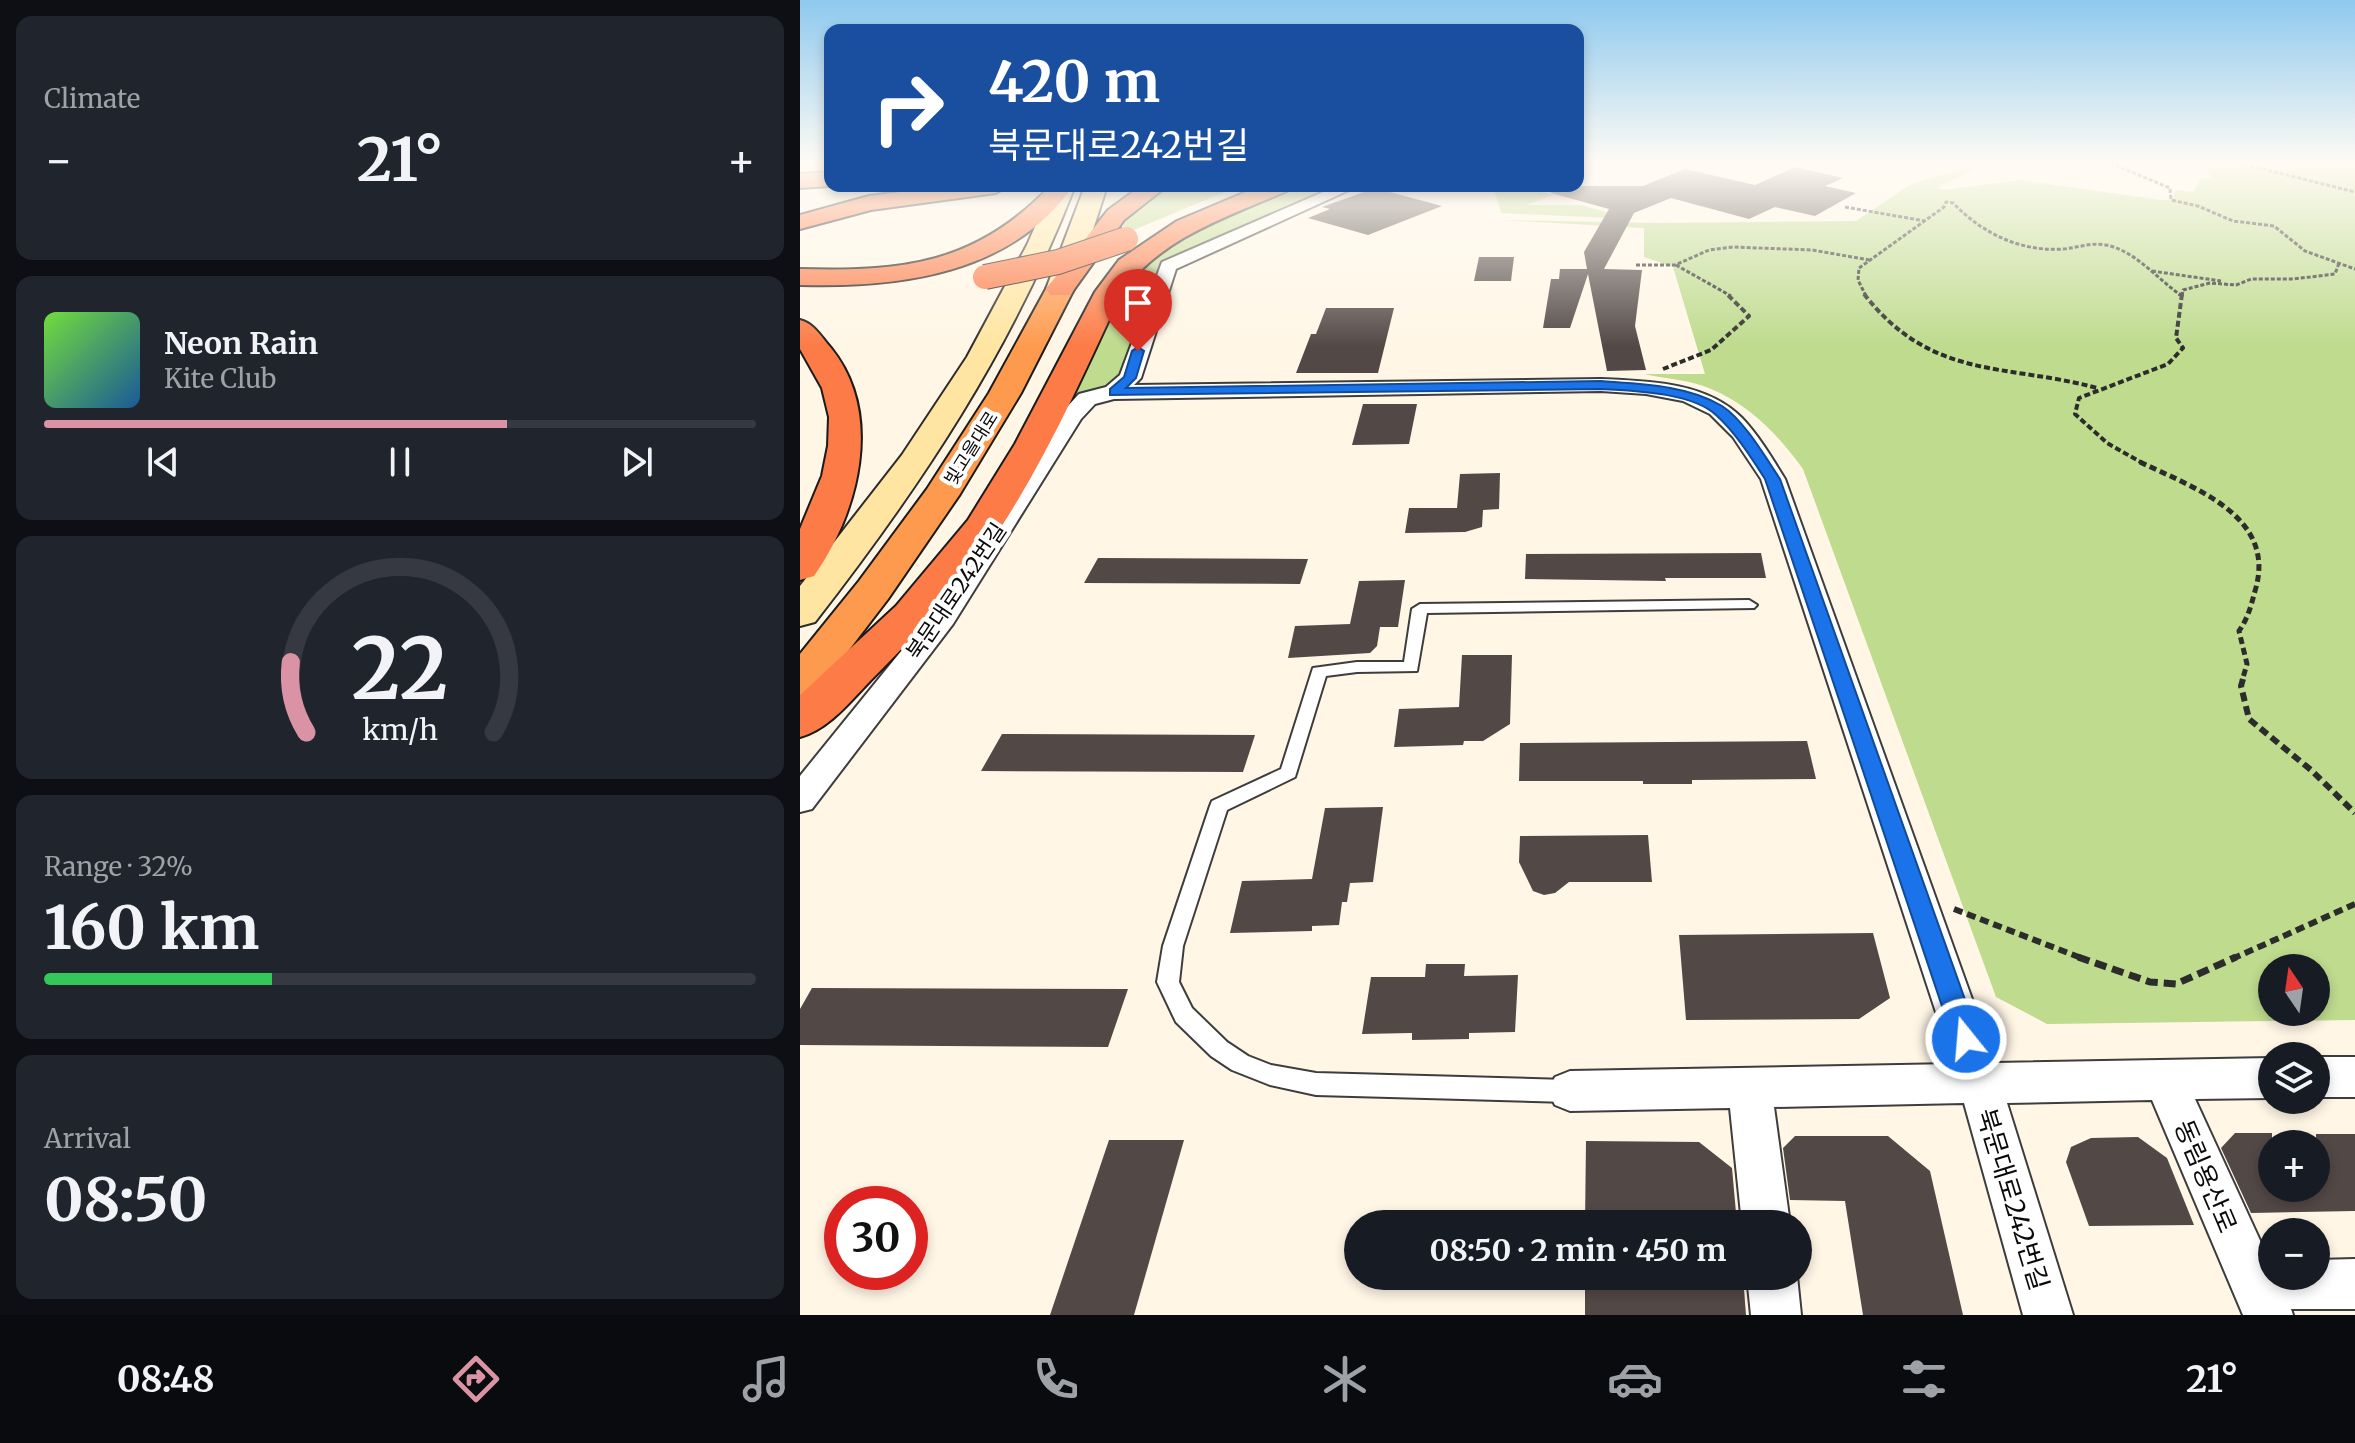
<!DOCTYPE html>
<html lang="en">
<head>
<meta charset="utf-8">
<style>
	body { margin:0; font-family:Merriweather,"Noto Sans KR",serif; background:#20242c; color:#f1f3f6; height:100vh; display:flex; flex-direction:column; font-size:30px; white-space:nowrap }
	* { box-sizing:border-box; margin:0 }
	p { font-size:26px; color:#9ea1a6 }
	.icon { flex:none; width:44px; height:44px; fill:none; stroke:currentColor; stroke-width:2; stroke-linecap:round; stroke-linejoin:round }
	.map { position:relative; flex:1; overflow:hidden }
	.details { display:flex; flex-direction:column; gap:16px; padding:16px; background:#0d0f14; width:800px }
	.details>* { flex:none }
	.banner { position:absolute; left:24px; top:24px; width:760px; height:168px; border-radius:16px; box-shadow:0 4px 12px #0003; background:#1a4fa0; color:#fff; overflow:hidden }
	.needle { width:52px; rotate:347deg }
	.tools { position:absolute; left:1458px; top:954px; display:grid; gap:16px }
	.tools a { display:grid; place-items:center; width:72px; height:72px; border-radius:50%; background:#171b24; box-shadow:0 4px 12px #0003; font-size:40px }
	.speed { position:absolute; left:24px; top:1186px; display:flex; gap:16px; font-size:40px; font-weight:700; text-align:center }
	.speed>* { display:grid; place-content:center; width:104px; height:104px; border-radius:50%; background:#171b24; box-shadow:0 4px 12px #0003; line-height:1 }
	.speed .limit { border:12px solid #d22; background:#fff; color:#111 }
	.pin { position:absolute; display:grid; place-items:center; width:68px; height:68px; color:#fff; margin:-82px -34px; border-radius:50% 50% 50% 0; rotate:-45deg; box-shadow:0 0 8px #0007 }
	.pin .icon { rotate:45deg }
	.me { position:absolute; width:88px; margin:-44px; rotate:343deg; stroke-linejoin:round; filter:drop-shadow(0 0 6px #0008) }
	.turn { display:flex; align-items:center; gap:28px; height:168px; padding:0 32px; font-size:36px }
	.turn .icon { width:104px; height:104px; stroke-width:2.5 }
	.turn b { display:block; font-size:56px; line-height:68px }
	.big { font-size:60px; font-weight:700; line-height:1.1 }
	.details .card { flex:1; display:flex; flex-direction:column; justify-content:center; gap:12px; min-width:0; padding:0 28px; border-radius:16px; background:#20242c }
	.details .dial { align-items:center; gap:0 }
	.dial svg { height:208px; overflow:visible; fill:none; stroke:#363941; stroke-width:7; stroke-linecap:round; text-anchor:middle }
	.dial text { fill:#f1f3f6; stroke:none }
	.song { display:flex; align-items:center; gap:24px }
	.cover { width:96px; height:96px; border-radius:12px; background:linear-gradient(135deg,hsl(100 70% 55%),hsl(210 70% 35%)) }
	.played { height:8px; border-radius:4px; background:linear-gradient(90deg,#da93a4 65%,#363941 65%) }
	.keys { display:flex; justify-content:space-around; direction:ltr }
	.heat { display:flex; justify-content:space-between; align-items:center; font-size:44px; direction:ltr }
	.charge { height:12px; border-radius:6px; background:linear-gradient(90deg,#34c759 32%,#363941 0) }
	.trip { position:absolute; left:544px; top:1210px; width:468px; height:80px; border-radius:40px; background:#171b24; box-shadow:0 4px 12px #0003; font-weight:700; line-height:80px; text-align:center }
	.tab-bar { display:flex; height:128px; justify-content:space-around; align-items:center; background:#090b0e; color:#9ea1a6 }
	.tab-bar .icon { width:56px; height:56px }
	.tab-bar .current { color:#da93a4 }
	.tab-bar b { font-size:36px; color:#f1f3f6 }
	main { display:flex; flex:1; min-height:0 }
	.map>svg:first-child { display:block }
	.forest { fill:#bedb8e; fill-rule:evenodd }
	.building { fill:#524846 }
	.lines { fill:none; stroke-linecap:round; stroke-linejoin:round }
	.service-casing { stroke:#3d3d3d; stroke-width:4 }
	.minor-casing { stroke:#3d3d3d; stroke-width:4 }
	.secondary-casing { stroke:#2c2c2c; stroke-width:4 }
	.trunk-casing { stroke:#1b1b1b; stroke-width:4 }
	.motorway-casing { stroke:#1b1b1b; stroke-width:4 }
	.path-far4 { stroke:#2c2c2c; stroke-width:3; stroke-dasharray:4 2; stroke-linecap:butt }
	.path-far3 { stroke:#2c2c2c; stroke-width:4; stroke-dasharray:6 3; stroke-linecap:butt }
	.path-far2 { stroke:#2c2c2c; stroke-width:5; stroke-dasharray:7 4; stroke-linecap:butt }
	.path-far1 { stroke:#2c2c2c; stroke-width:6; stroke-dasharray:9 5; stroke-linecap:butt }
	.path { stroke:#2c2c2c; stroke-width:7; stroke-dasharray:12 6; stroke-linecap:butt }
	.service { fill:#fff; fill-rule:evenodd }
	.minor { fill:#fff; fill-rule:evenodd }
	.secondary { fill:#ffe5a1; fill-rule:evenodd }
	.trunk { fill:#fe9a4e; fill-rule:evenodd }
	.motorway { fill:#fc7b47; fill-rule:evenodd }
	.motorway-bridge-casing { stroke:#1b1b1b; stroke-width:26; stroke-linecap:butt }
	.motorway-bridge { stroke:#fc7b47; stroke-width:24 }
	.route { fill:#1a73e8; stroke:#114b97; stroke-width:2 }
	.labels { text-anchor:middle; dominant-baseline:central; stroke-width:8; stroke-linejoin:round; paint-order:stroke }
	.far-street-label { font-size:18px; fill:#0a0a0a; stroke:#fff }
	.street-label { font-size:22px; fill:#0a0a0a; stroke:#fff }
	.near-street-label { font-size:26px; fill:#0a0a0a; stroke:#fff }
</style>
</head>
<body>
<main>
<section class="details">
<div class="card"><p>Climate</p>
<div class="heat"><a>−</a><b class="big">21°</b><a>+</a></div>
</div>
<div class="card">
<div class="song"><i class="cover"></i><div><b>Neon Rain</b><p>Kite Club</p></div></div>
<div class="played"></div>
<div class="keys"><svg class="icon" aria-label="previous" viewBox="0 0 24 24"><path d="M18 5L8 12l10 7zM5 5v14"/></svg><svg class="icon" aria-label="pause" viewBox="0 0 24 24"><path d="M8 5v14M16 5v14"/></svg><svg class="icon" aria-label="next" viewBox="0 0 24 24"><path d="M6 5l10 7-10 7zM19 5v14"/></svg></div>
</div>
<div class="card dial"><svg viewBox="0 0 100 80">
<path d="M14 69A42 42 0 1 1 86 69"/>
<path d="M14 69A42 42 0 0 1 8 42" stroke="#da93a4"/>
<text x="50" y="56" font-size="32" font-weight="700">22</text>
<text x="50" y="72" font-size="11">km/h</text>
</svg></div>
<div class="card"><p>Range · 32%</p><b class="big">160 km</b><div class="charge"></div></div>
<div class="card"><p>Arrival</p><b class="big">08:50</b></div>
</section>
<div class="map">
<svg width="1555" height="1315" viewBox="0 0 1555 1315">
	<rect width="100%" height="100%" fill="#fff6e6"/>
	<path class="forest" d="M 1159,163 L 1187,163 L 1137,188 L 1144,190 L 1220,180 L 1362,200 L 1373,199 L 1375,190 L 1393,192 L 1401,179 L 1412,178 L 1403,165 L 1508,163 L 1555,167 L 1555,1020 L 1247,1024 L 1196,997 L 1003,469 C 979,436 950,405 911,389 C 891,380 866,379 844,374 L 905,374 L 873,267 L 844,257 L 844,228 L 701,220 L 856,223 L 1056,221 L 1113,183 L 1162,169 ZM 1472,968 L 1516,968 L 1516,1012 L 1472,1012 Z
		M 368,186 L 439,186 L 324,234 L 321,231 L 327,218 Z
		M 496,186 L 538,186 L 457,224 L 359,265 L 315,384 C 297,389 284,399 266,401 L 334,272 L 356,252 L 423,217 Z
		M 693,186 L 720,186 L 752,195 L 727,205 L 780,205 L 820,216 L 812,218 L 701,213 Z"/>
	<path class="building" d="M 995,167 L 1043,178 L 1025,186 L 1056,193 L 1015,216 L 975,207 L 949,219 L 871,198 L 834,213 L 804,269 L 842,270 L 835,326 L 846,370 L 807,371 L 788,274 L 770,328 L 743,328 L 751,279 L 759,279 L 760,269 L 787,269 L 784,252 L 809,209 L 751,193 L 752,186 L 843,186 L 885,169 L 955,185 Z
		M 575,188 L 642,206 L 568,235 L 508,218 L 530,209 L 522,207 Z
		M 679,257 L 714,257 L 711,281 L 674,281 Z
		M 526,308 L 594,308 L 578,373 L 496,373 L 511,334 L 516,334 Z
		M 563,404 L 617,404 L 609,444 L 552,445 Z
		M 700,473 L 699,509 L 683,510 L 682,527 L 665,532 L 605,533 L 609,508 L 657,508 L 660,474 Z
		M 961,553 L 966,578 L 865,578 L 866,581 L 725,579 L 726,554 Z
		M 298,558 L 508,559 L 500,584 L 284,583 Z
		M 605,580 L 598,627 L 580,627 L 577,646 L 570,653 L 488,658 L 495,626 L 550,624 L 559,581 Z
		M 662,655 L 712,655 L 710,724 L 683,741 L 664,741 L 663,745 L 594,747 L 599,709 L 659,707 Z
		M 202,734 L 455,735 L 443,772 L 181,771 Z
		M 1007,741 L 1016,779 L 892,780 L 892,784 L 843,784 L 843,781 L 719,781 L 720,743 Z
		M 583,807 L 573,882 L 550,883 L 547,902 L 542,902 L 539,925 L 512,926 L 512,931 L 430,933 L 442,881 L 512,879 L 525,808 Z
		M 848,835 L 852,882 L 769,882 L 755,893 L 744,895 L 733,891 L 719,862 L 720,836 Z
		M 1073,933 L 1090,998 L 1059,1019 L 886,1020 L 879,935 Z
		M 626,964 L 665,964 L 664,976 L 718,975 L 715,1032 L 669,1033 L 669,1039 L 612,1040 L 612,1033 L 562,1034 L 571,977 L 625,977 Z
		M 12,988 L 328,989 L 308,1047 L 0,1045 L 0,1009 Z
		M 1435,1133 L 1472,1133 L 1472,1188 L 1516,1188 L 1516,1134 L 1555,1134 L 1555,1211 L 1451,1213 L 1421,1148 Z
		M 995,1136 L 1088,1136 L 1130,1171 L 1163,1315 L 1063,1315 L 1045,1201 L 990,1200 L 983,1148 Z
		M 1338,1137 L 1367,1158 L 1394,1225 L 1289,1226 L 1266,1162 L 1271,1147 L 1291,1138 Z
		M 309,1140 L 384,1140 L 334,1315 L 250,1315 Z
		M 786,1141 L 899,1142 L 932,1168 L 937,1224 L 785,1224 Z
		M 785,1276 L 943,1276 L 946,1315 L 785,1315 Z"/>
	<g class="lines">
		<g class="service-casing">
			<path id="service" d="M 949,600 L 957,605 L 954,608 L 627,613 L 617,671 L 557,672 L 526,676 L 495,777 L 427,810 L 383,946 L 379,982 L 392,1008 L 427,1042 L 448,1056 L 471,1065 L 516,1073 L 767,1080 L 775,1083 L 779,1091 L 775,1099 L 767,1102 L 516,1095 L 470,1085 L 432,1070 L 411,1056 L 376,1022 L 357,982 L 363,946 L 410,806 L 412,801 L 481,769 L 513,668 L 557,662 L 604,662 L 612,609 L 620,604 Z"/>
		</g>
		<g class="minor-casing">
			<path id="minor" d="M 537,186 L 558,186 L 376,269 L 341,378 L 334,385 L 801,379 C 848,381 907,382 942,418 C 959,436 972,458 985,479 L 1195,1063 L 1472,1058 L 1472,1098 L 1395,1099 L 1469,1260 L 1472,1260 L 1472,1276 L 1516,1276 L 1516,1260 L 1555,1259 L 1555,1309 L 1491,1309 L 1493,1315 L 1443,1315 L 1352,1100 L 1207,1103 L 1273,1315 L 1223,1315 L 1164,1103 L 974,1107 L 990,1224 L 942,1224 L 930,1108 L 770,1111 L 755,1105 L 748,1091 L 755,1077 L 770,1071 L 1153,1064 L 961,479 L 933,437 L 910,414 L 883,401 L 846,394 L 801,391 L 314,399 L 295,404 L 281,419 L 153,624 L 12,809 L 0,812 L 0,776 L 132,613 L 264,410 L 279,394 L 306,387 L 320,375 L 362,262 Z
				M 1516,1057 L 1555,1057 L 1555,1097 L 1516,1097 Z
				M 947,1276 L 997,1276 L 1001,1315 L 951,1315 Z"/>
		</g>
		<g class="secondary-casing">
			<path id="secondary" d="M 253,186 L 275,186 C 211,351 123,483 15,622 L 0,626 L 0,586 L 102,455 L 167,357 L 227,245 Z
				M 285,186 L 307,186 L 274,289 L 270,295 L 250,295 L 246,289 Z"/>
		</g>
		<g class="trunk-casing">
			<path id="trunk" d="M 260,281 L 270,283 L 274,289 L 221,393 L 160,494 L 88,599 L 16,693 L 0,698 L 0,654 L 59,581 L 127,489 L 189,393 L 246,289 L 250,283 Z"/>
		</g>
		<g class="motorway-casing">
			<path id="motorway" d="M 30,172 L 30,186 L 0,188 L 0,174 Z
				M 145,186 L 207,186 L 196,193 L 71,210 L 0,229 L 0,215 L 69,196 Z
				M 250,186 L 273,186 C 211,274 100,288 0,285 L 0,269 C 102,272 177,264 250,186 Z
				M 341,186 L 367,186 L 324,220 L 270,295 L 250,295 L 246,289 L 308,210 Z
				M 460,186 L 490,186 L 487,191 C 427,217 361,238 322,292 C 285,371 250,451 203,524 C 167,580 121,630 74,677 C 53,698 30,729 0,737 L 0,695 L 96,606 L 168,520 L 215,444 L 295,292 L 319,260 L 377,221 Z
				M 0,320 C 15,324 21,337 31,348 C 84,414 59,512 14,576 L 0,580 L 0,529 L 22,476 L 28,446 L 29,417 L 22,388 L 0,349 Z"/>
		</g>
		<path class="path-far4" d="M 1310,163 L 1370,188 L 1371,200 L 1398,206 L 1433,221 L 1474,226 L 1505,251 L 1555,269
			M 1439,163 L 1555,192
			M 1045,207 L 1125,221
			M 836,265 L 875,265 L 909,250 L 933,247 L 1012,250 L 1070,260
			M 876,265 L 931,296
			M 1352,271 L 1421,281
			M 1066,296 L 1058,280 L 1059,268 L 1144,207 L 1146,202 L 1153,203 C 1182,233 1220,252 1263,249 C 1277,248 1291,242 1306,245 C 1336,251 1357,279 1382,296
			M 1382,296 L 1383,290 L 1410,283 L 1436,285 L 1451,279 L 1493,279 L 1535,274 L 1539,263"/>
		<path class="path-far3" d="M 1064,294 C 1132,381 1205,363 1297,388
			M 1379,294 L 1383,296
			M 863,369 L 911,350 L 949,316 L 927,294
			M 1344,464 L 1307,443 L 1275,414 L 1279,398 L 1368,364 L 1383,348 L 1376,338 L 1382,294"/>
		<path class="path-far2" d="M 1340,462 C 1394,488 1478,516 1455,591 C 1451,606 1448,618 1439,631 L 1447,664 L 1442,681"/>
		<path class="path-far1" d="M 1443,679 L 1441,686 L 1449,719 L 1511,770 L 1555,813
			M 1154,909 L 1284,959
			M 1432,959 L 1555,904"/>
		<path class="path" d="M 1278,957 L 1350,982 L 1376,984 L 1436,957"/>
		<use href="#service" class="service"/>
		<use href="#minor" class="minor"/>
		<use href="#secondary" class="secondary"/>
		<use href="#trunk" class="trunk"/>
		<use href="#motorway" class="motorway"/>
		<g class="motorway-bridge-casing">
			<path id="motorway-bridge" d="M 185,277 L 258,262 L 326,239"/>
		</g>
		<use href="#motorway-bridge" class="motorway-bridge"/>
	</g>
	<linearGradient id="sky" x2="0" y2="1"><stop stop-color="#8ec9ef"/><stop offset="0.47" stop-color="#fffbf4"/><stop offset="1" stop-color="#fffbf4" stop-opacity="0"/></linearGradient>
	<rect width="1555" height="347" fill="url(#sky)"/>
	<path class="route" d="M 338,347 L 344,351 L 336,378 L 326,388 L 801,381 C 840,384 888,385 922,406 C 943,419 966,458 980,479 L 1179,1039 L 1175,1047 L 1166,1051 L 1157,1047 L 1153,1039 L 965,479 C 951,457 935,432 916,415 C 891,392 833,391 801,389 L 310,395 L 310,389 L 324,377 L 332,351 Z"/>
	<g class="labels">
		<g class="far-street-label">
			<text transform="translate(171 448) rotate(-58)">빛고을대로</text>
		</g>
		<g class="street-label">
			<text transform="translate(156 591) rotate(-56)">북문대로242번길</text>
		</g>
		<g class="near-street-label">
			<text transform="translate(1406 1176) rotate(67)">동림용산로</text>
			<text transform="translate(1213 1199) rotate(73)">북문대로242번길</text>
		</g>
	</g>
</svg>
<div class="tools">
<a><svg class="needle" viewBox="-14 -14 28 28"><path d="M0-13l5 13h-10z" fill="#e53935"/><path d="M0 13l5-13h-10z" fill="#9ea1a6"/></svg></a>
<a><svg class="icon" aria-label="layers" viewBox="0 0 24 24"><path d="M12 4l9 5-9 5-9-5zM3 14l9 5 9-5"/></svg></a>
<a>+</a>
<a>−</a>
</div>
<div class="speed"><div class="limit">30</div></div>
<div class="pin" style="left:338px;top:351px;background:#d93025"><svg class="icon" aria-label="arrive" viewBox="0 0 24 24"><path d="M6 21V4h12l-3 4 3 4H6"/></svg></div>
<svg class="me" style="left:1166px;top:1039px" viewBox="-20 -20 40 40"><circle r="17" fill="#1a73e8" stroke="#fff" stroke-width="3"/><path d="M0-11L8 9 0 5-8 9z" fill="#fff"/></svg>
<div class="trip">08:50 · 2 min · 450 m</div>
<div class="banner">
<div class="turn"><svg class="icon" aria-label="right" viewBox="0 0 24 24"><path d="M7 20v-9h11M14 6l5 5-5 5"/></svg><div><b>420 m</b>북문대로242번길</div></div>
</div>
</div>
</main>
<nav class="tab-bar">
<b>08:48</b>
<svg class="icon current" aria-label="directions" viewBox="0 0 24 24"><path d="M12 3l9 9-9 9-9-9zM9 14v-3h6M13 9l2 2-2 2"/></svg>
<svg class="icon" aria-label="music" viewBox="0 0 24 24"><path d="M9 18V5l10-2v13"/><circle cx="6" cy="18" r="3"/><circle cx="16" cy="16" r="3"/></svg>
<svg class="icon" aria-label="phone" viewBox="0 0 24 24"><path d="M5 4h4l2 5-3 2q2 4 5 5l2-3 5 2v4C11 20 4 13 5 4z"/></svg>
<svg class="icon" aria-label="climate" viewBox="0 0 24 24"><path d="M12 3v18M4 7l16 10M4 17L20 7"/></svg>
<svg class="icon" aria-label="car" viewBox="0 0 24 24"><path d="M5 17H2v-5l4-1 3-4h7l3 4 3 1v5h-3M9 17h6M6 11h13"/><circle cx="7" cy="17" r="2"/><circle cx="17" cy="17" r="2"/></svg>
<svg class="icon" aria-label="filters" viewBox="0 0 24 24"><path d="M4 7h16M4 17h16"/><circle cx="9" cy="7" r="2"/><circle cx="15" cy="17" r="2"/></svg>
<b>21°</b>
</nav>
</body>
</html>
